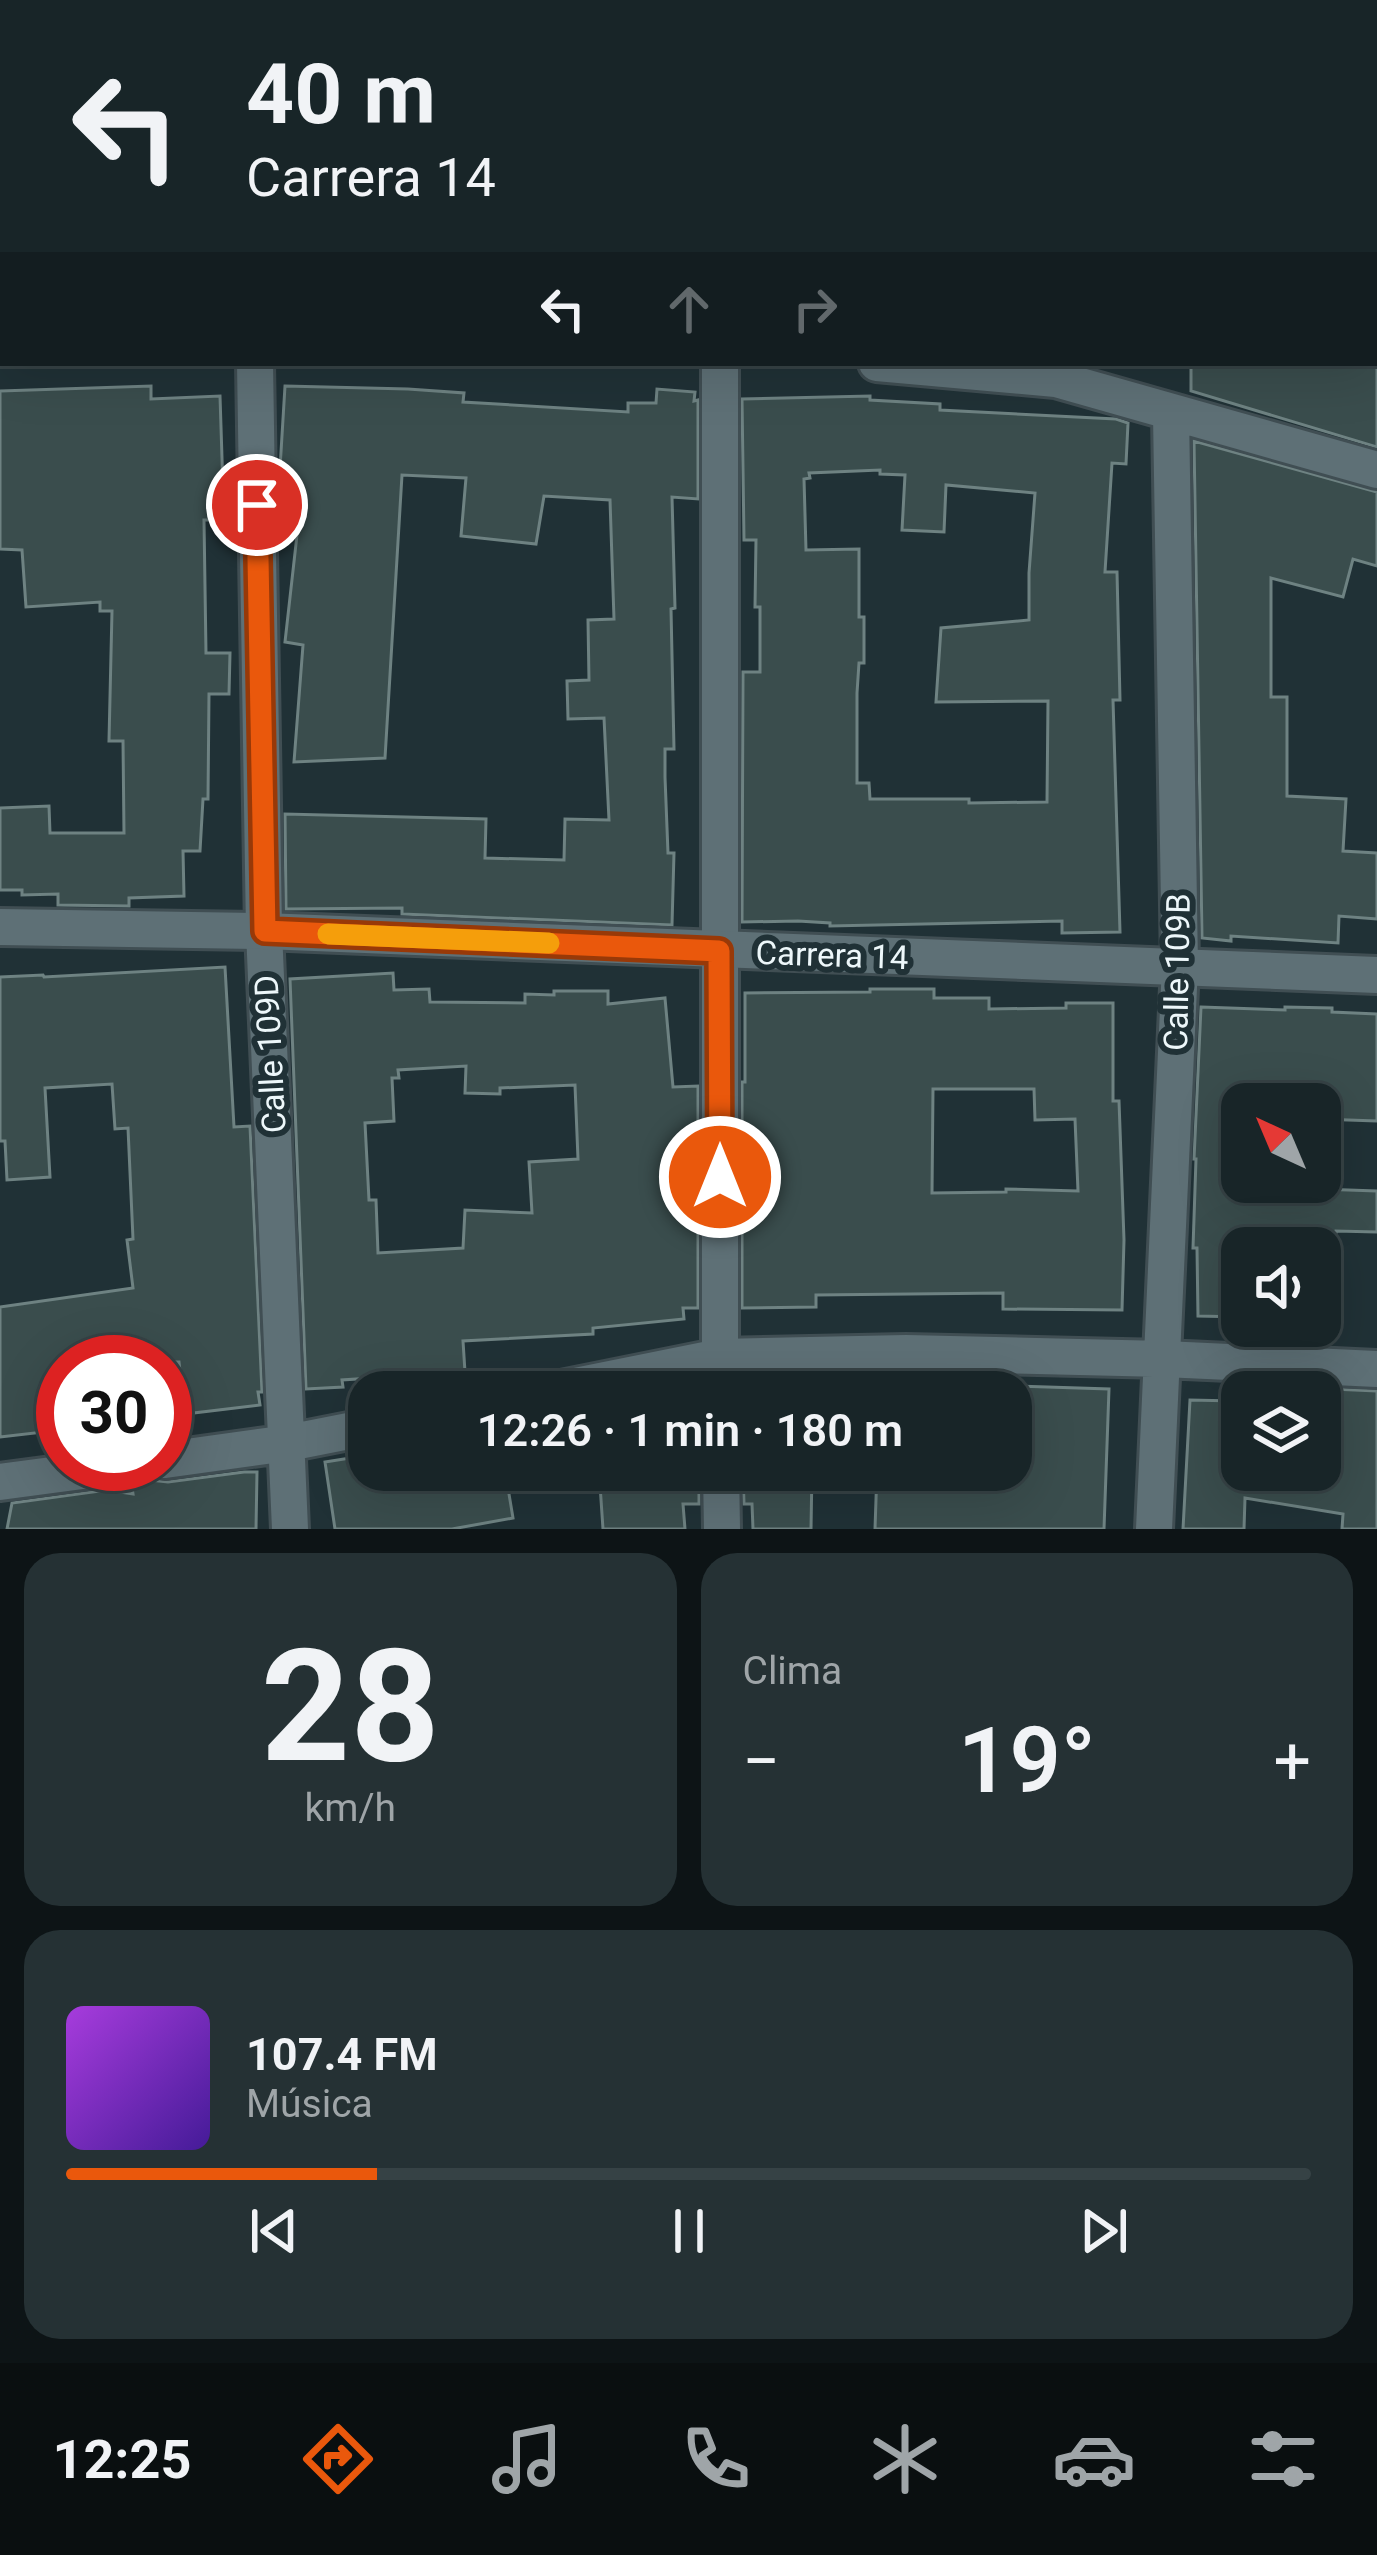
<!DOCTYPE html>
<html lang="es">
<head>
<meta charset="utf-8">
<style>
	body { margin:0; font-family:Roboto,sans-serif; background:#253134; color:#f1f3f6; height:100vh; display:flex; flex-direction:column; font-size:45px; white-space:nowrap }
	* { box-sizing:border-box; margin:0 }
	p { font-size:39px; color:#9fa5a8 }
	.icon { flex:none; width:66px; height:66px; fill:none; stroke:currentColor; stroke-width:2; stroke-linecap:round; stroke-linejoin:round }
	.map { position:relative; height:1529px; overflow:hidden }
	.side { display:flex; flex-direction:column; gap:24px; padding:24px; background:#0d1416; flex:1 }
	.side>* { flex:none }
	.top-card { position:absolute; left:0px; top:0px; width:1377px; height:366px; box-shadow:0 12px 48px #0002,0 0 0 3px #364245; background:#182528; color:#f1f3f6; overflow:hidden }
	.needle { width:78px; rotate:316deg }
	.buttons { position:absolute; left:1221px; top:1083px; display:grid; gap:24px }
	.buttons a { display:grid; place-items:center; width:120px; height:120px; border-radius:24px; background:#182528; box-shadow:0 12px 48px #0002,0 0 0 3px #364245; font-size:60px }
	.speed { position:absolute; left:36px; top:1335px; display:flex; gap:24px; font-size:60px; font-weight:700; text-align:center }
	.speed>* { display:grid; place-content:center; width:156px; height:156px; border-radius:50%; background:#182528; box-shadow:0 12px 48px #0002,0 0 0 3px #364245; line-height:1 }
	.speed .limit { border:18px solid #d22; background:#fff; color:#111 }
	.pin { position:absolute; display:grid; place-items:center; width:102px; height:102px; color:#fff; margin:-51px; border:6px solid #fff; border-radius:50%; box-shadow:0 3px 12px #0007 }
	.me { position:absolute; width:132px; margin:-66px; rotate:0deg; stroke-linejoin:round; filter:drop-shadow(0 0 9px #0008) }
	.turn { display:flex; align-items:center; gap:42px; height:252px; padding:0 48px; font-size:54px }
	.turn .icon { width:156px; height:156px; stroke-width:2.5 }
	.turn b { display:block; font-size:84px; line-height:102px }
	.lanes { display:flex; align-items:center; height:114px; padding:0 48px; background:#0003; justify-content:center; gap:60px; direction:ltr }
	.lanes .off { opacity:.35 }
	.big { font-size:90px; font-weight:600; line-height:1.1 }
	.side .card { flex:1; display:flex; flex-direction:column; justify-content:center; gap:18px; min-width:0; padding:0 42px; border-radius:36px; background:#253134 }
	.side .dial { align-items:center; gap:0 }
	.dial b { font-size:156px; line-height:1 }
	.song { display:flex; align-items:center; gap:36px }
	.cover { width:144px; height:144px; border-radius:18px; background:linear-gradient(135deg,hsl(280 70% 55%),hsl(260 70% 35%)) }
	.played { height:12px; border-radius:6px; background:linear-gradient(90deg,#ea580c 25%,#364245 25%) }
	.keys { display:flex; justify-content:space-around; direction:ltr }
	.heat { display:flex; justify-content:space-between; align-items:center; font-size:66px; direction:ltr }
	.side .tiles { flex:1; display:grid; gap:24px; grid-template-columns:1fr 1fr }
	.card:last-child { grid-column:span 2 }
	.trip { position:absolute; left:348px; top:1371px; width:684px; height:120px; border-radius:36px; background:#182528; box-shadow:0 12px 48px #0002,0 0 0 3px #364245; font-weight:600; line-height:120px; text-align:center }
	.dock { display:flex; height:192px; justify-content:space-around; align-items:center; background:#0a0f10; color:#9fa5a8 }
	.dock .icon { width:84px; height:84px }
	.dock .current { color:#ea580c }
	.dock b { font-size:54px; color:#f1f3f6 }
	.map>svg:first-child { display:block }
	.building { fill:#3a4d4d; stroke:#6e8282; stroke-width:3; fill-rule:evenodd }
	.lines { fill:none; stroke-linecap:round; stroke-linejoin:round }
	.minor-casing { stroke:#404e53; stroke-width:42 }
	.tertiary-casing { stroke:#404e53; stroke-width:42 }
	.minor { stroke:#5e7076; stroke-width:36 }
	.tertiary { stroke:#5e7076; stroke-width:36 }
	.route-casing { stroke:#983908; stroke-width:30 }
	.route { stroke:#ea580c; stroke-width:21 }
	.slow { stroke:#f59e0b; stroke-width:21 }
	.labels { text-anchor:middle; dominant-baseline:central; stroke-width:12; stroke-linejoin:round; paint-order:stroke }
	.street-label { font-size:33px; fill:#edf7fa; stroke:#203136 }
</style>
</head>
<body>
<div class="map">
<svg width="1377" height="1529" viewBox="0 0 1377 1529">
	<rect width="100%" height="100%" fill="#203136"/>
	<path class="building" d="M 1191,363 L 1377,363 L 1377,447 L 1191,391 Z
		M 151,386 L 151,399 L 220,396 L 224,520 L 204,520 L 206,653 L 230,653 L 229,694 L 209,694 L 208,799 L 203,799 L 200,851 L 183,851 L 184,896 L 129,898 L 129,906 L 58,905 L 58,894 L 22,895 L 22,890 L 0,890 L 0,808 L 49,806 L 50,833 L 124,833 L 123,741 L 109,741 L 112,611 L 100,611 L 100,602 L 26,607 L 22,550 L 0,549 L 0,391 Z
		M 285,386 L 408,389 L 464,393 L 463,402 L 628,412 L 628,403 L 656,403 L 657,389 L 695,392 L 694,401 L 698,400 L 698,499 L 672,497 L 675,608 L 671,609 L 674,749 L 665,749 L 665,777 L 668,853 L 674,853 L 672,925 L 402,914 L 402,908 L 286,909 L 285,814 L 486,819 L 485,858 L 564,860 L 565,819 L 609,820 L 604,718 L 568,719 L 567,681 L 589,680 L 588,620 L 614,619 L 610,500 L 544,496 L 536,544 L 461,536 L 466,478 L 402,475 L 385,758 L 294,762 L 303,645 L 285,642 L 297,535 L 280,534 L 279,485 Z
		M 870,396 L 870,400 L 940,404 L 940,410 L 1116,419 L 1128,423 L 1126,464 L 1112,463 L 1105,572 L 1117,572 L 1120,700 L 1113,700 L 1120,932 L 1062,933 L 1062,921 L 830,926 L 830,923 L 798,921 L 742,922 L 743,672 L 760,672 L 760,607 L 755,607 L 756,540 L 744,540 L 742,399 ZM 880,470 L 880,474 L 905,475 L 902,530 L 944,532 L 946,485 L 1035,493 L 1029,573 L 1029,620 L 941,628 L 936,702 L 1048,701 L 1047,802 L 969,803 L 969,799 L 870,799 L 869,783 L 857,783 L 857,693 L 859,663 L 864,663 L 864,617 L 859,617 L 859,549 L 806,550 L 804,479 L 810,478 L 809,473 Z
		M 1194,441 L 1377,492 L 1377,566 L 1353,559 L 1343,597 L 1271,578 L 1271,697 L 1287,697 L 1287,796 L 1346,799 L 1343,851 L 1377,853 L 1377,919 L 1339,916 L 1338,943 L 1231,936 L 1231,941 L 1202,938 Z
		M 225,967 L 234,1127 L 250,1126 L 262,1392 L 258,1392 L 260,1405 L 185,1414 L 179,1362 L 57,1362 L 61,1430 L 0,1437 L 0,1307 L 133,1288 L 127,1240 L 133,1239 L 128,1128 L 115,1129 L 112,1084 L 45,1088 L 50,1177 L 7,1180 L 5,1141 L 0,1141 L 0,977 L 43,975 L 44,977 Z
		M 393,973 L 394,990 L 429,989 L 430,1002 L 525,1003 L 525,994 L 554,995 L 554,991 L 608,991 L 608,1004 L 665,998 L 673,1087 L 698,1086 L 698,1308 L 683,1308 L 684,1319 L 593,1328 L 593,1334 L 463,1341 L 465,1372 L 342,1380 L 343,1387 L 306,1389 L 290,979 ZM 466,1066 L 465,1093 L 500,1094 L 500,1088 L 575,1085 L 578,1159 L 529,1162 L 532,1213 L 465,1210 L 463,1248 L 378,1253 L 376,1200 L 369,1200 L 365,1123 L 394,1121 L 392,1078 L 399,1078 L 398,1070 Z
		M 870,989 L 934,989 L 934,998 L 989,998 L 989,1009 L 1066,1008 L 1066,1003 L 1113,1003 L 1113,1101 L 1119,1101 L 1124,1240 L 1122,1310 L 1003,1309 L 1003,1293 L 816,1295 L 816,1307 L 742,1308 L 742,1082 L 745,1082 L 745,993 L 870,992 ZM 933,1089 L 1034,1089 L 1035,1120 L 1075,1119 L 1078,1191 L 1006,1189 L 1006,1192 L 932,1193 Z
		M 1201,1007 L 1285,1010 L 1285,1007 L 1332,1008 L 1332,1012 L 1377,1014 L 1377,1121 L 1320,1119 L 1320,1102 L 1234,1100 L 1232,1169 L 1242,1169 L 1242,1182 L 1320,1182 L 1320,1189 L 1377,1191 L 1377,1232 L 1336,1231 L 1335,1247 L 1255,1246 L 1255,1248 L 1242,1248 L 1242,1317 L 1198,1316 L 1197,1248 L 1193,1248 L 1196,1159 L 1194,1159 Z
		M 1013,1386 L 1109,1389 L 1104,1529 L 875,1529 L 877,1470 L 1011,1470 Z
		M 1332,1389 L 1377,1391 L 1377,1529 L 1342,1529 L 1343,1514 L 1245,1498 L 1244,1529 L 1183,1529 L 1190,1400 L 1235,1401 L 1232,1470 L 1320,1470 L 1320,1419 L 1331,1420 Z
		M 369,1455 L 369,1470 L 505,1470 L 513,1518 L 452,1529 L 335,1529 L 325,1462 Z
		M 599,1470 L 699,1470 L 699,1504 L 683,1504 L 685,1529 L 603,1529 Z
		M 743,1470 L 812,1470 L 811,1529 L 753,1529 L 752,1504 L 744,1504 Z
		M 244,1472 L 257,1472 L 256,1529 L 7,1529 L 12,1503 L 107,1490 L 133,1494 L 132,1487 L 150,1480 L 168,1482 Z"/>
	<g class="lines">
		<g class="minor-casing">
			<path id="minor" d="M 1071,0 L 1076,3
				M 277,3 L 278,0
				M 766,3 L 766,0
				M 1374,186 L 1377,188
				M 0,341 L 3,341
				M 255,363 L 264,931 L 290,1529
				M 720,363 L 720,1392
				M 877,363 L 1056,379 L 1377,470
				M 546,1392 L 720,1357 L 906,1353 L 1164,1359 L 1377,1369
				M 165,1460 L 288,1443 L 369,1427
				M 721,1470 L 722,1529
				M 0,1482 L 135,1464
				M 1154,1529 L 1180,966 L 1171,414"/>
		</g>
		<g class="tertiary-casing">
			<path id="tertiary" d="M 0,927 L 264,931 L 1377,975"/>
		</g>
		<use href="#minor" class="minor"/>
		<use href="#tertiary" class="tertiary"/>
	</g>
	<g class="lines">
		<g class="route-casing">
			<path id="route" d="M 257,505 L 265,931 L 719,951 L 720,1177"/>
		</g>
		<use href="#route" class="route"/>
		<path class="slow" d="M 328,934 L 549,943"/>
	</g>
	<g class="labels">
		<g class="street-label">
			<text transform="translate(832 955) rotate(2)">Carrera 14</text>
			<text transform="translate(1177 972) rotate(-89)">Calle 109B</text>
			<text transform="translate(270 1054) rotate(-93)">Calle 109D</text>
		</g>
	</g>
</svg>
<div class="buttons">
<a><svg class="needle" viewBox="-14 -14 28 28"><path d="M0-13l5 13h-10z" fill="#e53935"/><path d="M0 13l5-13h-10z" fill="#9fa5a8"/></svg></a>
<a><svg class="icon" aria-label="sound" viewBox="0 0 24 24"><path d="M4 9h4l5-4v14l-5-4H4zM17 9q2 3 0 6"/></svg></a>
<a><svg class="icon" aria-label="layers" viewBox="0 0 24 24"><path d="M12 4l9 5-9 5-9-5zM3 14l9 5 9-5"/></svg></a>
</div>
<div class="speed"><div class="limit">30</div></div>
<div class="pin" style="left:257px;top:505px;background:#d93025"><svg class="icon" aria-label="arrive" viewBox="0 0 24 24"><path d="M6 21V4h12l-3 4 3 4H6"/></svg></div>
<svg class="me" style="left:720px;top:1177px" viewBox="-20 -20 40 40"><circle r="17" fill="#ea580c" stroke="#fff" stroke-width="3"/><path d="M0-11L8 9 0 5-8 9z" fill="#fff"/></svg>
<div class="trip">12:26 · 1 min · 180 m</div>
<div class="top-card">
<div class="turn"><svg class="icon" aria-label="left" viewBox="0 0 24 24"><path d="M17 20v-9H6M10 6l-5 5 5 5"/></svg><div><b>40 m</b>Carrera 14</div></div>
<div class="lanes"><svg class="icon" aria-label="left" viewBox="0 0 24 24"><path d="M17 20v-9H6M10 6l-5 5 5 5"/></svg><svg class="icon off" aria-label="ahead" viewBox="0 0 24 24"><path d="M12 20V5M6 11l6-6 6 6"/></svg><svg class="icon off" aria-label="right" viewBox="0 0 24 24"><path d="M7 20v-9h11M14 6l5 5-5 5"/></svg></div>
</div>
</div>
<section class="side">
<div class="tiles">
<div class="card dial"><b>28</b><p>km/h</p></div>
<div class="card"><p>Clima</p>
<div class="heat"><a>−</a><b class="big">19°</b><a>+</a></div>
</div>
<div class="card">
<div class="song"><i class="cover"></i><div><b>107.4 FM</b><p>Música</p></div></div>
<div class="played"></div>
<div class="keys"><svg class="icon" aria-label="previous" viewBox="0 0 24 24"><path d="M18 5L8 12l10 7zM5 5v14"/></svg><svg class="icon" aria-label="pause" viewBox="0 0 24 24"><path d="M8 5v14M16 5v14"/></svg><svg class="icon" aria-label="next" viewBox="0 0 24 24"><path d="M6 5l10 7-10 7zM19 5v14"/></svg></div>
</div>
</div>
</section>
<nav class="dock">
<b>12:25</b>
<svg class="icon current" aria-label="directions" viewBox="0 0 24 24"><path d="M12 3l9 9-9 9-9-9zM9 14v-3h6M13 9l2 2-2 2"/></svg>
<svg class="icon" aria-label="music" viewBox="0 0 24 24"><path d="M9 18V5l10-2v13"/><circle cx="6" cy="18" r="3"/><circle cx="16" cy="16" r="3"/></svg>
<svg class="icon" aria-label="phone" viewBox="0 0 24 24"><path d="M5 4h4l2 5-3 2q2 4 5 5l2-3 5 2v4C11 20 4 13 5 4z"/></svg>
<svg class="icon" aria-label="climate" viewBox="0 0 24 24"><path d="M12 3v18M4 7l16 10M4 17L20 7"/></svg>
<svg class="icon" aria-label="car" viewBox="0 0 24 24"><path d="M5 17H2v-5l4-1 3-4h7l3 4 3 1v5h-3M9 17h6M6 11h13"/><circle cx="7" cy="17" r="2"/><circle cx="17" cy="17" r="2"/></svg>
<svg class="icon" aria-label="filters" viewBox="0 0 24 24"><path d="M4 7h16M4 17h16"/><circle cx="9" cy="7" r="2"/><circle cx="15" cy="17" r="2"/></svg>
</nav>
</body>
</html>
